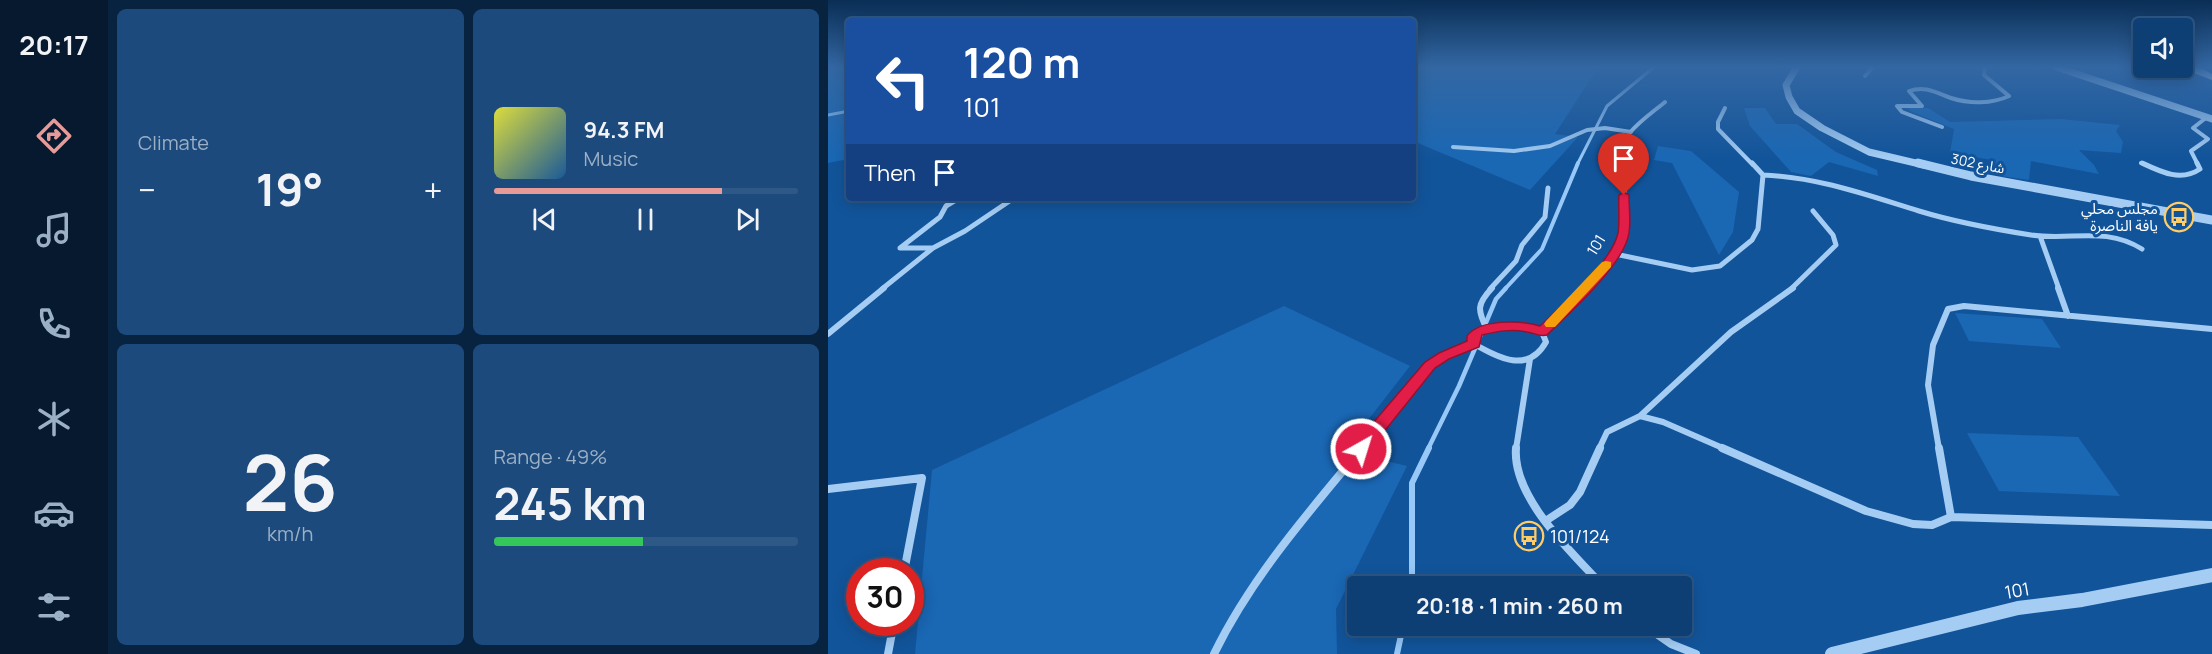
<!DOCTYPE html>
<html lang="en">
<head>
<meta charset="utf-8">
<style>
	body { margin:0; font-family:Manrope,"Noto Sans Arabic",sans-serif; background:#1c4a7c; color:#f1f3f6; height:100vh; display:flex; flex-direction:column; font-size:22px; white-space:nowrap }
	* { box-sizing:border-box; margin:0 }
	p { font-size:20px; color:#9bafc5 }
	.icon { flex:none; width:33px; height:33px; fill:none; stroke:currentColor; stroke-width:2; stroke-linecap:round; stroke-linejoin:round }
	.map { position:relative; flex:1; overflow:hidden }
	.details { display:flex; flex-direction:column; gap:9px; padding:9px; background:#082340; width:720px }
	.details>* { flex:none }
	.top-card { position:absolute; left:18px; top:18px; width:570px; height:183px; border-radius:6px; box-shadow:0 3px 15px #0003,0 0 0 2px #2e5886; background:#1a4fa0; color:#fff; overflow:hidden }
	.tools { position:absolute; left:1305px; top:18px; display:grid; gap:12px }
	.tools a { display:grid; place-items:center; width:60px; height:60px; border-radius:6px; background:#0e3f74; box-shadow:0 3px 15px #0003,0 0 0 2px #2e5886; font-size:30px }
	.speed { position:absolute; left:18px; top:558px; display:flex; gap:12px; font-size:30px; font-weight:700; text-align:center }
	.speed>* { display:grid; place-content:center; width:78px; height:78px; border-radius:50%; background:#0e3f74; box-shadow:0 3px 15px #0003,0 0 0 2px #2e5886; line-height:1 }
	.speed .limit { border:9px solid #d22; background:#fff; color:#111 }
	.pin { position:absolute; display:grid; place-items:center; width:51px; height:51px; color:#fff; margin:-62px -26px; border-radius:50% 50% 50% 0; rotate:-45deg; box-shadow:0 0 6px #0007 }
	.pin .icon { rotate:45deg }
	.me { position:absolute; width:66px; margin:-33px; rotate:39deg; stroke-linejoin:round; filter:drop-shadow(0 0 4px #0008) }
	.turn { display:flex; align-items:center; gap:21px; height:126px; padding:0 18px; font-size:27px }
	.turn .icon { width:78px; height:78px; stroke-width:2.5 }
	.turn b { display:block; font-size:42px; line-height:51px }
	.then { display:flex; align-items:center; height:57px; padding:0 18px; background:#0003; gap:12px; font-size:22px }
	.big { font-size:45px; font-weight:700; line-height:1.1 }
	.details .widget { flex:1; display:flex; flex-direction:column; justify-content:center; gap:9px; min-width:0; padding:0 21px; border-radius:9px; background:#1c4a7c }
	.details .dial { align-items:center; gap:0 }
	.dial b { font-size:78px; line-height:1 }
	.song { display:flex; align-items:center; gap:18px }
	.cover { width:72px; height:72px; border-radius:9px; background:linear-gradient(135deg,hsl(60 70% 55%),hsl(210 70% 35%)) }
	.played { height:6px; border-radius:3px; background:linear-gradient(90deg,#e69b98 75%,#2e5886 75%) }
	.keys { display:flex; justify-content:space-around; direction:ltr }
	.heat { display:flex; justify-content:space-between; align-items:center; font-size:33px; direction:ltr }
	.charge { height:9px; border-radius:4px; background:linear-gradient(90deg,#34c759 49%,#2e5886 0) }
	.details .tiles { flex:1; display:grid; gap:9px; grid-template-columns:repeat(2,1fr) }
	.trip { position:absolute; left:519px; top:576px; width:345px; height:60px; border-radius:6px; background:#0e3f74; box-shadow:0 3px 15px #0003,0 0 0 2px #2e5886; font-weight:700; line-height:60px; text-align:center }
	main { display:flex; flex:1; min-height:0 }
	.tab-bar { display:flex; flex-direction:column; width:108px; justify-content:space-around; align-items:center; background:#06192e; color:#9bafc5 }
	.tab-bar .icon { width:42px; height:42px }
	.tab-bar .active { color:#e69b98 }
	.tab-bar b { font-size:27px; color:#f1f3f6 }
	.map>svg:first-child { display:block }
	.green { fill:#1a67b4 }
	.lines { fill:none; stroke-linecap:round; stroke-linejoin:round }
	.stream-far3 { stroke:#97c8f7; stroke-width:3 }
	.stream-far2 { stroke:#97c8f7; stroke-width:4 }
	.stream-far1 { stroke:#97c8f7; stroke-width:4.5 }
	.stream { stroke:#97c8f7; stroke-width:6 }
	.minor-far3 { stroke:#a5cdf4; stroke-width:4 }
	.minor-far2 { stroke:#a5cdf4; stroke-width:5 }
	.minor-far1 { stroke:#a5cdf4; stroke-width:6 }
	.minor { stroke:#a5cdf4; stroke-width:8 }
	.tertiary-far2 { stroke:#a5cdf4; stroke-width:7 }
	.tertiary-far1 { stroke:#a5cdf4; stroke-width:9 }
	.tertiary { stroke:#a5cdf4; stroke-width:14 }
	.trunk { fill:#f8fcff; fill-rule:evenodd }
	.route { fill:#e11d48; stroke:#92132f; stroke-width:1.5 }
	.slow { fill:#f59e0b }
	.labels { text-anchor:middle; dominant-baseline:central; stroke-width:6; stroke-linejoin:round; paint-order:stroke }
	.far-street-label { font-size:14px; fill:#fff; stroke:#12549a }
	.poi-label { font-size:15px; fill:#fff; stroke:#12549a; text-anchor:end }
	.street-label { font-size:15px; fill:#fff; stroke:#12549a }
	.near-poi-label { font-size:18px; fill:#fff; stroke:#12549a; text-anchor:start }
	.near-street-label { font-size:18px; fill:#fff; stroke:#12549a }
</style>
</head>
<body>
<main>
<nav class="tab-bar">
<b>20:17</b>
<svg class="icon active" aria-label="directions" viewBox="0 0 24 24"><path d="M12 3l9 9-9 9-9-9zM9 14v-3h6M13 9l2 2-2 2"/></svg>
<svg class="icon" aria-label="music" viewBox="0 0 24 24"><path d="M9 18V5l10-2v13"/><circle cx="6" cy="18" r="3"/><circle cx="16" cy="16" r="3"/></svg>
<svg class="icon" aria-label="phone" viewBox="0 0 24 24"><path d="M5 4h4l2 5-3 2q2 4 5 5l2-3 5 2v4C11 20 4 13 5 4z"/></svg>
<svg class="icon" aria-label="climate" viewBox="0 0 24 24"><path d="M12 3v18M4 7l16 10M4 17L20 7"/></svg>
<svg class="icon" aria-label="car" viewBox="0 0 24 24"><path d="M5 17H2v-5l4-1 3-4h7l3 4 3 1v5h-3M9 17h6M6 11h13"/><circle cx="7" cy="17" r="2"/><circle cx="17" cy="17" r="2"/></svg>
<svg class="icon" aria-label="filters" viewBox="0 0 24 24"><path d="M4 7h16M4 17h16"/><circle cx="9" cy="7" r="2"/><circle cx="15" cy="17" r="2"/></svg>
</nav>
<section class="details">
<div class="tiles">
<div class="widget"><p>Climate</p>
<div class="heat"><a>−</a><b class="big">19°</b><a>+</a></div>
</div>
<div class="widget">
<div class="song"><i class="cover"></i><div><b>94.3 FM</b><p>Music</p></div></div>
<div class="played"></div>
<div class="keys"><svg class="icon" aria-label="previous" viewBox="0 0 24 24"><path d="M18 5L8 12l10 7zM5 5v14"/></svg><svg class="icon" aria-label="pause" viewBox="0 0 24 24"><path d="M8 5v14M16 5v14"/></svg><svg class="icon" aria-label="next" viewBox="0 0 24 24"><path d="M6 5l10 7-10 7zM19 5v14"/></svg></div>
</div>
<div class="widget dial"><b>26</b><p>km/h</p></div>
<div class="widget"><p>Range · 49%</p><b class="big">245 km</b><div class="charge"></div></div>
</div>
</section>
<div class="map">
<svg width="1384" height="654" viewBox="0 0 1384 654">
	<rect width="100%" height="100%" fill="#12549a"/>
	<path class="green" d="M 0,67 L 21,67 L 21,159 L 0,163 Z
		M 585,67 L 761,67 L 767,72 L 727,134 L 750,137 L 702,190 L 585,141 Z
		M 916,108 L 937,108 L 948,124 L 969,124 L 1008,152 L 1049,170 L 1050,176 L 1001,162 L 983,176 L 963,172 L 922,126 Z
		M 1079,108 L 1100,108 L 1122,122 L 1233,119 L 1292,125 L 1288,131 L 1295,142 L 1293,153 L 1251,150 L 1266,165 L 1271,174 L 1203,161 L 1201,180 L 1173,176 L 1164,160 L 1122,153 L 1126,129 L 1084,112 Z
		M 830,146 L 863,151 L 911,192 L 905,232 L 891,255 L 844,163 L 826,160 Z
		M 456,306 L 582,366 L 516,451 L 579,466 L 508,609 L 509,654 L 87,654 L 104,470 Z
		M 1127,313 L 1214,319 L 1233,348 L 1141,341 Z
		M 1139,433 L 1250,437 L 1292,496 L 1171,491 Z"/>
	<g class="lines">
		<path class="stream-far3" d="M 0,115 L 21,111
			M 749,165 L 779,106 L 826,67"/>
		<path class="stream-far2" d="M 677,289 L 714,249 L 750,163"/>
		<path class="stream-far1" d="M 600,449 L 631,386 L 668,299 L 678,288"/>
		<path class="stream" d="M 584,586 L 584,483 L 601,448
			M 569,654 L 575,626"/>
		<path class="minor-far3" d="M 1338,68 L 1365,70
			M 1037,76 L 1045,67
			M 897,108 L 890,122 L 890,129 L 925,165
			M 1114,127 L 1074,112 L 1069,106 L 1094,106 L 1081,91 C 1097,85 1109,93 1123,98 C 1141,104 1164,104 1181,96 L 1156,75 L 1157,67
			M 625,147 L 686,151 L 722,146 L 759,130 L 777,128 L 803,132
			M 1313,163 L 1318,165
			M 792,165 C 787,136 818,118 837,102
			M 1370,165 L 1363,151 L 1380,139 L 1365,128 L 1379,117"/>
		<path class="minor-far2" d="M 1314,163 C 1333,172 1353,182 1372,169 L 1369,163
			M 935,175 C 990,177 1039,195 1091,211 C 1127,222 1165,229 1203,235 C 1243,241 1277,226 1314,249
			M 1212,236 L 1231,289
			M 105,248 L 72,248 L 112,217 L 118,206 L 131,198
			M 787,254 L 864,270 L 892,266 L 924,240 L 930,229 L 935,175 L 924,163
			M 54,289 L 105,248 L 137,231 L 186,198
			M 662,289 L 688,261 L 694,245 L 717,217 L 720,188
			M 758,289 C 797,249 803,218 792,163
			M 963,289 L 1008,245 L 1005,235 L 985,211"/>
		<path class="minor-far1" d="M 1230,288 L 1240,316
			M 675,326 L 703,328 L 714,332 L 718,342 C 700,374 671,358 646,344 L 646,336 L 650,332 Z
			M 659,329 C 649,310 649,304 664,288
			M 714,332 L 759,288
			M 0,334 L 56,288
			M 812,416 L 903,332 L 965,288
			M 532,449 L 602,365 L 616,356 L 646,344
			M 688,449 L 702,359
			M 771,449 L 779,432 L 812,416 L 835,422 L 897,449
			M 1111,449 L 1100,385 L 1105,345 L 1120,309 L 1136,306 L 1384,329"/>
		<path class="minor" d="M 688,448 C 684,497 743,552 775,586
			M 894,448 L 1038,511 L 1085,524 L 1104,525 L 1123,517 L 1384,525
			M 1111,448 L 1123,517
			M 0,489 L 94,478 L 76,572
			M 719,520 L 742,505 L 752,492 L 772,448
			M 817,626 L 843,644 L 868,654
			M 60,654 L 66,622
			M 386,654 C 423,578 480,513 534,448"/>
		<path class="tertiary-far2" d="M 969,67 L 958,85 L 961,97 L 969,111 L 994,128 L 1041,152 L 1096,165
			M 1228,67 L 1384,119"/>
		<path class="tertiary-far1" d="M 1090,163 L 1143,176 L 1384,220"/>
		<path class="tertiary" d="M 1004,654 L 1190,608 L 1254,600 L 1384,575"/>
		<path class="trunk" d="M 1361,67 L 1371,67 L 1384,74 L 1384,80 L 1366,73 Z"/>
	</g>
	<linearGradient id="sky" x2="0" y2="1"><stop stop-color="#0a2e55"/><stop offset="0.42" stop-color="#3367a3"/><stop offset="1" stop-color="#3367a3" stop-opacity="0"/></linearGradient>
	<rect width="1384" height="159" fill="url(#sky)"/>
	<path class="route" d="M 796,192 L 801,195 C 801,207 803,221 801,233 C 796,265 742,312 719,335 C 711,337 707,333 699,332 C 683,329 670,331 654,335 L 651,347 L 621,359 L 607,368 L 539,453 L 527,453 L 525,449 L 527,444 L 597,362 L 611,353 L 639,341 L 639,336 C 651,319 693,320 712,326 C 734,305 784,262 790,233 C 792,221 790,207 791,195 Z"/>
	<path class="slow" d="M 778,261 L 783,262 L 783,267 L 727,327 L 718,327 L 716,324 L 718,321 L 774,262 Z"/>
	<defs>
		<g id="bus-ring" transform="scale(1.5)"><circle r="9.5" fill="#12549a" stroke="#ffcc68" stroke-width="1.5"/><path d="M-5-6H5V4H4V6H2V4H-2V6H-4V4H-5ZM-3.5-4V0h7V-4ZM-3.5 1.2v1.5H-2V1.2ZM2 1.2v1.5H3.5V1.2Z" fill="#ffcc68"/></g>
	</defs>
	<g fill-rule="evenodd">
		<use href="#bus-ring" x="1351" y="217"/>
		<use href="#bus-ring" x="701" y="536"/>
	</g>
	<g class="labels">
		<g class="far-street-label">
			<text transform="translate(1150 163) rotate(11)">شارع 302</text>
		</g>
		<g class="poi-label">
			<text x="1330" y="208">مجلس محلي<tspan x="1330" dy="17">يافة الناصرة</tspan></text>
		</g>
		<g class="street-label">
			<text transform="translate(768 245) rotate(-58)">101</text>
		</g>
		<g class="near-poi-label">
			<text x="722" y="536">101/124</text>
		</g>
		<g class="near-street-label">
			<text transform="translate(1189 590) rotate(-10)">101</text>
		</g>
	</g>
</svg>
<div class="tools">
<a><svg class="icon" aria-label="sound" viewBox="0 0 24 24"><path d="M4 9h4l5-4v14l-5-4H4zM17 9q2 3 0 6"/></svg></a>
</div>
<div class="speed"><div class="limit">30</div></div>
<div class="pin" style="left:796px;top:195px;background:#d93025"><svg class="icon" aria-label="arrive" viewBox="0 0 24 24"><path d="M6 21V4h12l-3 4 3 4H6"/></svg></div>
<svg class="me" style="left:533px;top:449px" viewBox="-20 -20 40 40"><circle r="17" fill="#e11d48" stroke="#fff" stroke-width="3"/><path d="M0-11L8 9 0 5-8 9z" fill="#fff"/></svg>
<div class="trip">20:18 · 1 min · 260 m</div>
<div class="top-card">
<div class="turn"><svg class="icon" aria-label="left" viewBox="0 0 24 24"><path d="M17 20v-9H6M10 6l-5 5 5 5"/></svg><div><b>120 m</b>101</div></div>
<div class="then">Then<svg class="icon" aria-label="arrive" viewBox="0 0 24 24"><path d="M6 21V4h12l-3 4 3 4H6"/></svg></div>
</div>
</div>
</main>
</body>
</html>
